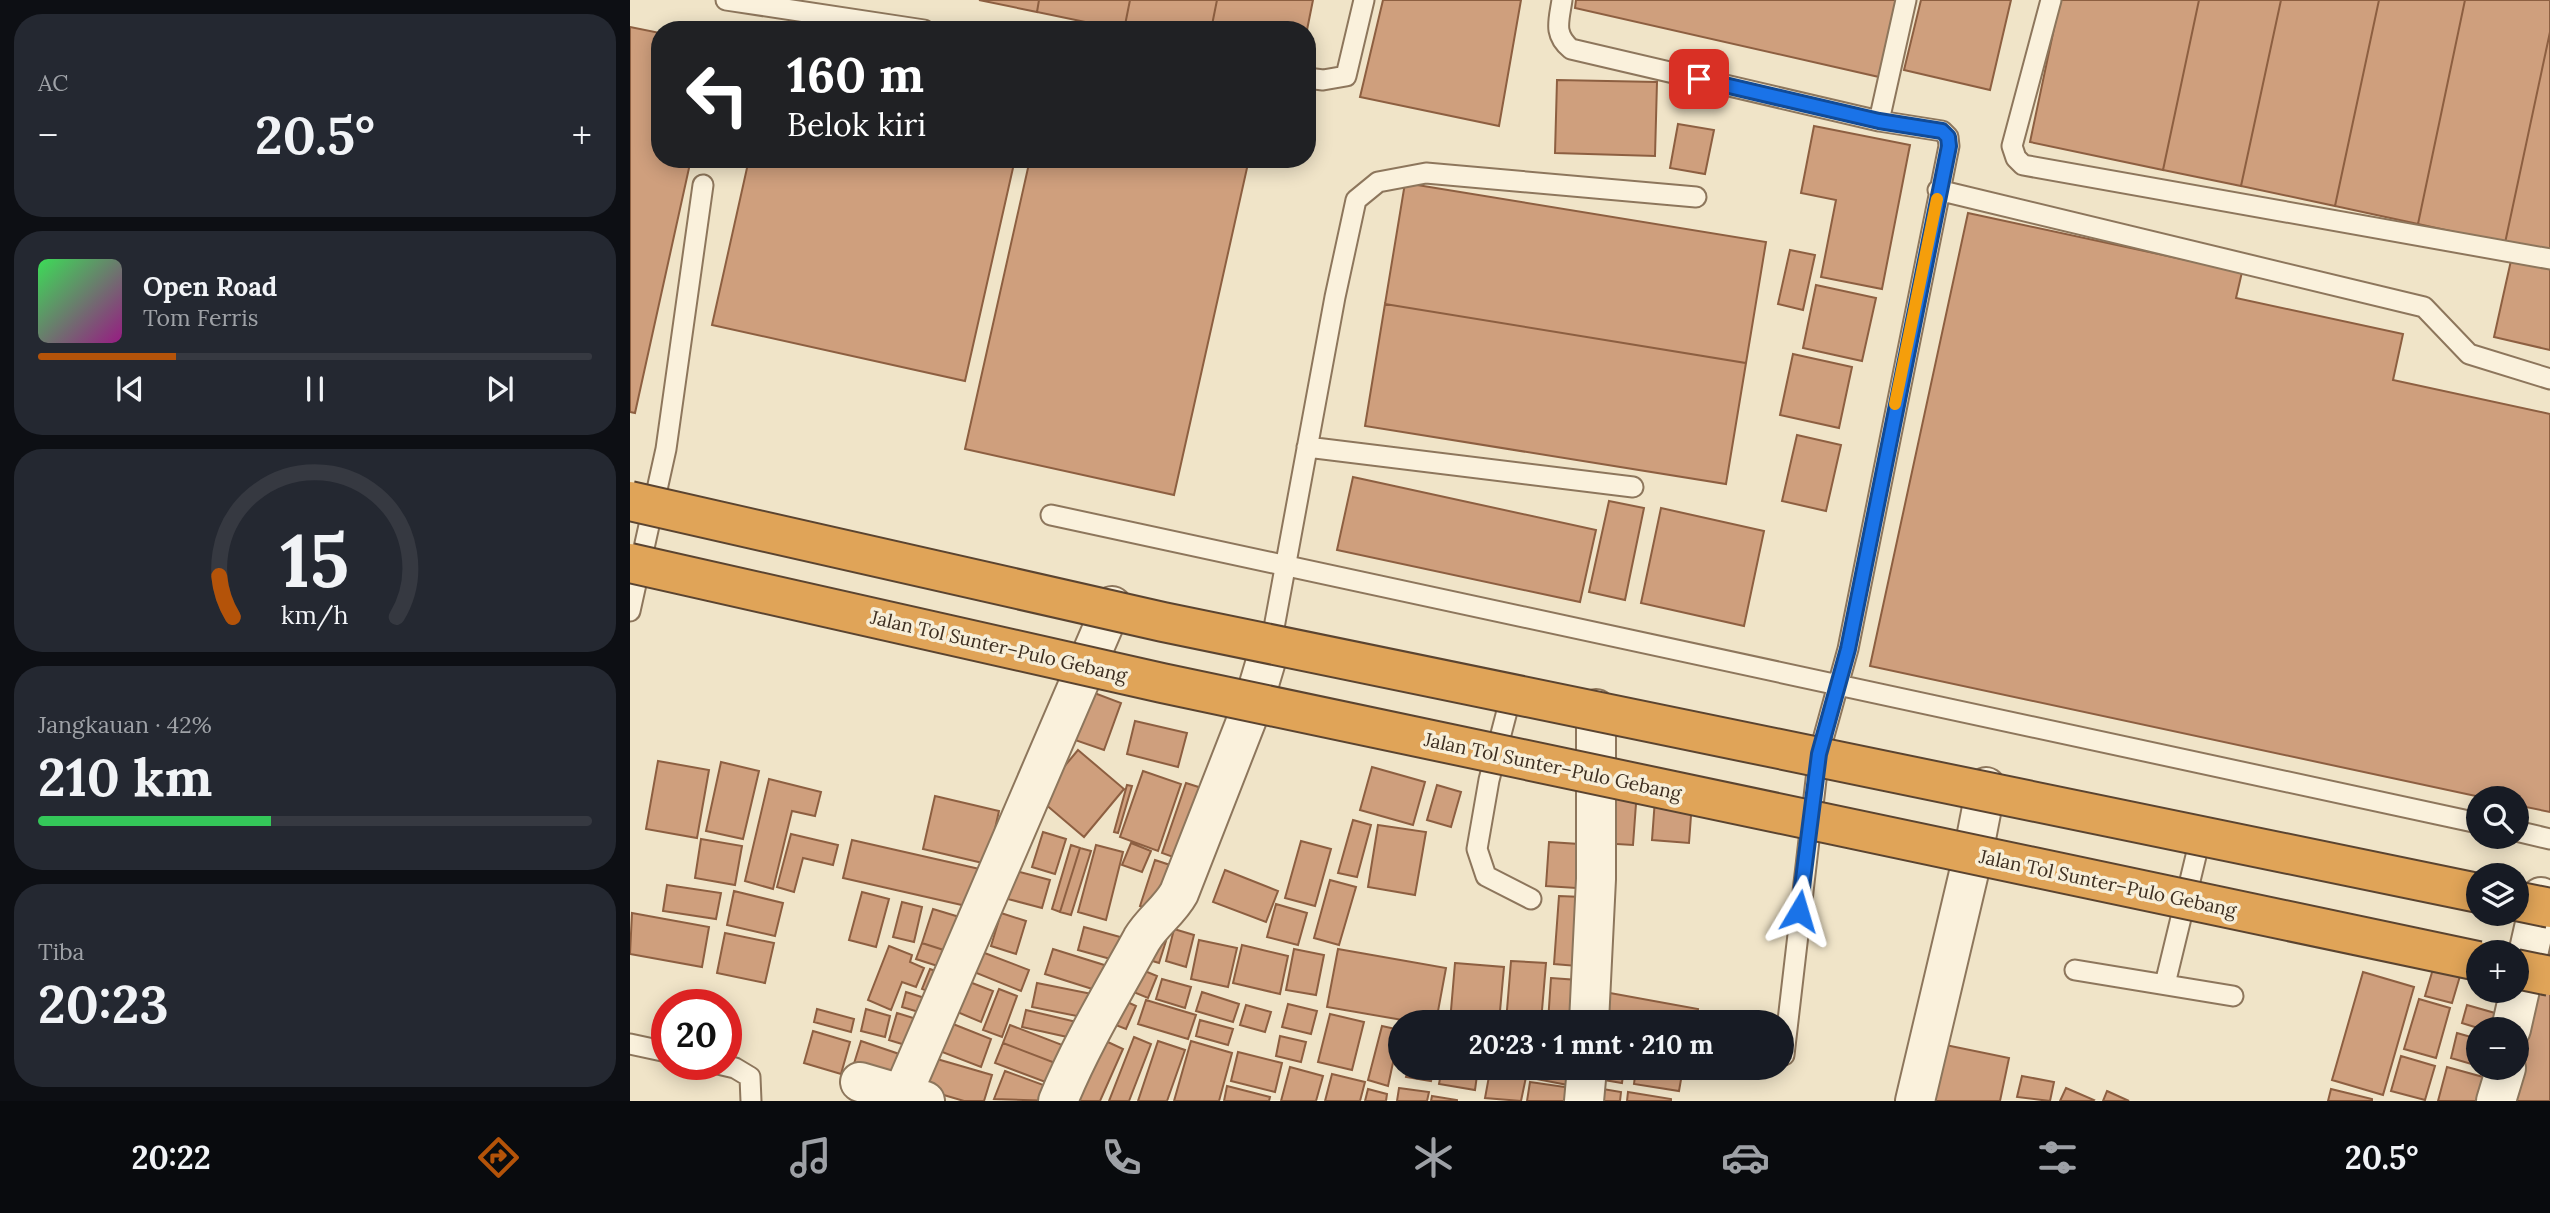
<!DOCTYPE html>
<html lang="id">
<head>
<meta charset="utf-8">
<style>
	body { margin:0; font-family:Lora,serif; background:#242831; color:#f1f3f6; height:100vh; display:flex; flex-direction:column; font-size:26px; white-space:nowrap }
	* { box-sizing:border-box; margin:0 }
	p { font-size:23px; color:#9ea1a6 }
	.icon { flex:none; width:38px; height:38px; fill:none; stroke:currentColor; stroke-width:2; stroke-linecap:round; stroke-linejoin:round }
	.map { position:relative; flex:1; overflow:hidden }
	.panel { display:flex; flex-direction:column; gap:14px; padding:14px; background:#0d0f14; width:630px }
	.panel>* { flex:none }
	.banner { position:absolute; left:21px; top:21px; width:665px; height:147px; border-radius:28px; box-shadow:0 4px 18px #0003; background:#202124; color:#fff; overflow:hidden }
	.tools { position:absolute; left:1836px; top:786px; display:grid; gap:14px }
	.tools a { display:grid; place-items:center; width:63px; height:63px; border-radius:50%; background:#171b24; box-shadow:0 4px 18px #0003; font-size:35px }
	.speed { position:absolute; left:21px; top:989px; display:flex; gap:14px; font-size:35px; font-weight:700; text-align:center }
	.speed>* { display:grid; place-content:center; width:91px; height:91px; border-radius:50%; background:#171b24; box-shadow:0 4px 18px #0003; line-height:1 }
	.speed .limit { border:10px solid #d22; background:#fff; color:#111 }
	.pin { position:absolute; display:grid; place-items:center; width:60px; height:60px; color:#fff; margin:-30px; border-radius:14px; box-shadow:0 4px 10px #0006 }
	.me { position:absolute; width:77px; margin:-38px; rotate:7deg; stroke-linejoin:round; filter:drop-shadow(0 0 5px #0008) }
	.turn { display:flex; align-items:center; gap:24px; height:147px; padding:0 21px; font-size:32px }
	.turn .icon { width:91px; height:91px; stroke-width:2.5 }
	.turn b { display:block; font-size:49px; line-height:60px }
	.big { font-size:52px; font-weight:700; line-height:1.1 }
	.panel .tile { flex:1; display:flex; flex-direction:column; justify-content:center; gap:10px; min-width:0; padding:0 24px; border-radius:28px; background:#242831 }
	.panel .dial { align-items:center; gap:0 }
	.dial svg { height:182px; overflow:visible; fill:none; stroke:#363941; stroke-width:7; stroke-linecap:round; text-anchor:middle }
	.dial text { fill:#f1f3f6; stroke:none }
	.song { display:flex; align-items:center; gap:21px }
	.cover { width:84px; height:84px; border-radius:10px; background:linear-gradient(135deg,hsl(130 70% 55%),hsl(310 70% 35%)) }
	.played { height:7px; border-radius:4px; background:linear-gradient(90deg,#b45309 25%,#363941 25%) }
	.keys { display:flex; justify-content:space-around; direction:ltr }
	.heat { display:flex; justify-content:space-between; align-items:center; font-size:38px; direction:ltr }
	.charge { height:10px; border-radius:5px; background:linear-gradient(90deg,#34c759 42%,#363941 0) }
	.trip { position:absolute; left:758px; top:1010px; width:406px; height:70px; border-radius:35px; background:#171b24; box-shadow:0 4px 18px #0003; font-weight:700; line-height:70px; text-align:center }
	.tab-bar { display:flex; height:112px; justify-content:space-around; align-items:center; background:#090b0e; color:#9ea1a6 }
	.tab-bar .icon { width:49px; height:49px }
	.tab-bar .current { color:#b45309 }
	.tab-bar b { font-size:32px; color:#f1f3f6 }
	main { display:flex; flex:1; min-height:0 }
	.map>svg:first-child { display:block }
	.building { fill:#cf9f7d; stroke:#8d5f41; stroke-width:2 }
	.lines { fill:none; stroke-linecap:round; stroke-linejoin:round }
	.lane-casing { stroke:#8d765c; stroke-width:23 }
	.street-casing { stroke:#8d765c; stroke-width:42 }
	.lane { stroke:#faf1dc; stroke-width:19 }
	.street { stroke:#faf1dc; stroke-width:38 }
	.highway-bridge-casing { stroke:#5b4430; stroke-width:42; stroke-linecap:butt }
	.highway-bridge { stroke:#e0a458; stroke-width:38 }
	.route-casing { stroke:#114b97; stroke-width:18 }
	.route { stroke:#1a73e8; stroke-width:12 }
	.slow { stroke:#f59e0b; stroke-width:12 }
	.labels { text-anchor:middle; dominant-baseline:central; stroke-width:7; stroke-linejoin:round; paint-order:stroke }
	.street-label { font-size:19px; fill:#3d2e20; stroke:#f7eed8 }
</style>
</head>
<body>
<main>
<section class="panel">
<div class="tile"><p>AC</p>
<div class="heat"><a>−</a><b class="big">20.5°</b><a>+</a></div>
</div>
<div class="tile">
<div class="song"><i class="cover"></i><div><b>Open Road</b><p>Tom Ferris</p></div></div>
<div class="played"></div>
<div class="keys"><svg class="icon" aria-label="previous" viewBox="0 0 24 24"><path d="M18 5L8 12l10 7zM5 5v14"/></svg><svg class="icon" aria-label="pause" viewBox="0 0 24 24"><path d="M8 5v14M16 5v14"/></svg><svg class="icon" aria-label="next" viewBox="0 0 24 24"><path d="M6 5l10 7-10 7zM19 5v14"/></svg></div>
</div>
<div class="tile dial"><svg viewBox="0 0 100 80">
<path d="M14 69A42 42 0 1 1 86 69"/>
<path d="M14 69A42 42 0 0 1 8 51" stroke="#b45309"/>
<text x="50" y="56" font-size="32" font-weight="700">15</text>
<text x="50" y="72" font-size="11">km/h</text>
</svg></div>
<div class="tile"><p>Jangkauan · 42%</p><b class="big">210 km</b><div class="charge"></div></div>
<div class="tile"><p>Tiba</p><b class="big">20:23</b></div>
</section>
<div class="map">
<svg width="1920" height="1101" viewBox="0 0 1920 1101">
	<rect width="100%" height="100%" fill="#f0e4c8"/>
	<path class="building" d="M 349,0 L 409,0 L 407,12 Z
		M 409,0 L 500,0 L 494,30 L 407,12 Z
		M 500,0 L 587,0 L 581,30 L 494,30 Z
		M 587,0 L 683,0 L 677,30 L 581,30 Z
		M 753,0 L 891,0 L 869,126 L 730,97 Z
		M 946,0 L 1267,0 L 1249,77 L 945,8 Z
		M 1291,0 L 1381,0 L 1360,90 L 1274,70 Z
		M 1430,0 L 1569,0 L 1533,170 L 1400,142 Z
		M 1569,0 L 1651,0 L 1611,186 L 1533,170 Z
		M 1651,0 L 1749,0 L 1705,206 L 1611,186 Z
		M 1749,0 L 1835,0 L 1788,224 L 1705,206 Z
		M 1835,0 L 1920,0 L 1920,32 L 1875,243 L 1788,224 Z
		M 0,27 L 30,33 L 30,159 L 61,159 L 5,413 L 0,412 Z
		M 1920,32 L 1920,252 L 1875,243 Z
		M 927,80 L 1027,82 L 1025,156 L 925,153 Z
		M 1048,124 L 1084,130 L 1075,174 L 1040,168 Z
		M 1184,126 L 1280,145 L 1252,289 L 1191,277 L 1206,200 L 1171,193 Z
		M 119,159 L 385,159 L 335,381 L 82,325 Z
		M 400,159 L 619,159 L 544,495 L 335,449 Z
		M 775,183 L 1136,242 L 1116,363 L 755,304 Z
		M 1338,213 L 1612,272 L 1606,298 L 1773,334 L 1763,380 L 1920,414 L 1920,812 L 1886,805 L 1886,798 L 1855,798 L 1240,666 Z
		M 1160,250 L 1185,255 L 1173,310 L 1148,304 Z
		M 1882,256 L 1920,265 L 1920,350 L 1864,337 Z
		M 1186,285 L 1246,298 L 1232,361 L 1173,348 Z
		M 755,304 L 1116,363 L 1096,484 L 735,426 Z
		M 1163,354 L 1222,367 L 1209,428 L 1150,415 Z
		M 1167,435 L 1211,445 L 1196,511 L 1152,501 Z
		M 723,477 L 966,530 L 950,602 L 707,550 Z
		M 979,501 L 1014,508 L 995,600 L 959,592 Z
		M 1031,508 L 1134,531 L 1114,626 L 1011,603 Z
		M 459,691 L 491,703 L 474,750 L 442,739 Z
		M 505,721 L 557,733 L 548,767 L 497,754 Z
		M 448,750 L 494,789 L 454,837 L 408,798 Z
		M 28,761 L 79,770 L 67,838 L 16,829 Z
		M 91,762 L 129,771 L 113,839 L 76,831 Z
		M 742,767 L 795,782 L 783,825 L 730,810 Z
		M 513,771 L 551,784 L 528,851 L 490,837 Z
		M 139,779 L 191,792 L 185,816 L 162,811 L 143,889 L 115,881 Z
		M 556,783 L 581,791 L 557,862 L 532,853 Z
		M 497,785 L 502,786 L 488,833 L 484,832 Z
		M 807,785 L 831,792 L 821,827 L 797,820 Z
		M 974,788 L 1007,790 L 1003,845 L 970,843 Z
		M 305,796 L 369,811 L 357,864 L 293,849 Z
		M 1025,799 L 1062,802 L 1059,843 L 1022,840 Z
		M 723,820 L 741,825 L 727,877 L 708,873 Z
		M 748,825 L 796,832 L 785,895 L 738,887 Z
		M 413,832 L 436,839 L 425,874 L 402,867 Z
		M 161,834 L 208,845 L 203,865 L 173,858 L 164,892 L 147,887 Z
		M 71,839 L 112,846 L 105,885 L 65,878 Z
		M 222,840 L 354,870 L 345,908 L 213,878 Z
		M 671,841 L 701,849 L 685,906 L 655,898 Z
		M 919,842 L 949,844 L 946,888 L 916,886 Z
		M 501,843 L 521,851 L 512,872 L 492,865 Z
		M 441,845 L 450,848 L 430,912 L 422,909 Z
		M 466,845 L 493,852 L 476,920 L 448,912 Z
		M 450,848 L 461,851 L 441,915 L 430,912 Z
		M 525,860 L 543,866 L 528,912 L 510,906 Z
		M 595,870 L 648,891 L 636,922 L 583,902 Z
		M 386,871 L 420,880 L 412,908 L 378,899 Z
		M 700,880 L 726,887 L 709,945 L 684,938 Z
		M 37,885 L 91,893 L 86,919 L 33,911 Z
		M 104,891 L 153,903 L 145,936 L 97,925 Z
		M 232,892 L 259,899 L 246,947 L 219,940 Z
		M 929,896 L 952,897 L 947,966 L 924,964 Z
		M 272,902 L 292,907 L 284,942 L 263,937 Z
		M 646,904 L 677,913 L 668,945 L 637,937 Z
		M 303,909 L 336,919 L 326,954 L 292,943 Z
		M 2,913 L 79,927 L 72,967 L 0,954 Z
		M 371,913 L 396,921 L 386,954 L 361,946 Z
		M 454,927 L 501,940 L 495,963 L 448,950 Z
		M 544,929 L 564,935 L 556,967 L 536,961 Z
		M 95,933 L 144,943 L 135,983 L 87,973 Z
		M 523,937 L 536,941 L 529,963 L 516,959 Z
		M 569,940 L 607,948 L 598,987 L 561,979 Z
		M 292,943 L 326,954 L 320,970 L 286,959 Z
		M 612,945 L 658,956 L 650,994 L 603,983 Z
		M 259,946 L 282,955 L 280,962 L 294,968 L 286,987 L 272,982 L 261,1010 L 238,1000 Z
		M 423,949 L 487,969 L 478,994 L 415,974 Z
		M 664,949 L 694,955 L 686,995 L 656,990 Z
		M 708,949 L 816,968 L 806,1022 L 784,1022 L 697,1007 Z
		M 1910,951 L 1920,954 L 1920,1101 L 1875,1101 L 1886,1068 L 1886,1051 Z
		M 352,952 L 399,970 L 391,991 L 344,972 Z
		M 881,961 L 916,963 L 911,1022 L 876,1022 Z
		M 825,963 L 874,967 L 869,1022 L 820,1022 Z
		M 300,969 L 316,975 L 309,995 L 292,989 Z
		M 510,969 L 527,976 L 518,998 L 501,991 Z
		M 1803,969 L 1830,976 L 1822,1003 L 1795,996 Z
		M 1733,972 L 1784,987 L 1753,1095 L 1702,1080 Z
		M 921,978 L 948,980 L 945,1022 L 918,1022 Z
		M 532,979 L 561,987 L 555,1008 L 526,999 Z
		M 337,981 L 363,991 L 351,1022 L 325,1011 Z
		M 407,983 L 467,995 L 462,1019 L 402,1007 Z
		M 369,989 L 387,996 L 372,1037 L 353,1030 Z
		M 969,991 L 1068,1009 L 1066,1022 L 964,1022 Z
		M 276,992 L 304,1001 L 299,1015 L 272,1007 Z
		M 572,992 L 609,1004 L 603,1022 L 566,1011 Z
		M 1789,999 L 1820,1008 L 1806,1058 L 1774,1049 Z
		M 493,1000 L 506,1006 L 496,1029 L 483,1024 Z
		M 516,1000 L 566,1015 L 558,1039 L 508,1024 Z
		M 658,1004 L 687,1011 L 681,1034 L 652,1027 Z
		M 616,1005 L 641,1012 L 635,1032 L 610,1025 Z
		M 1837,1005 L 1872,1015 L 1868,1029 L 1851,1029 L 1832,1023 Z
		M 187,1009 L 224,1019 L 221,1032 L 184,1022 Z
		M 236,1009 L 260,1016 L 255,1037 L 231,1031 Z
		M 396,1010 L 455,1024 L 451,1040 L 392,1027 Z
		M 267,1013 L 293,1021 L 285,1048 L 259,1040 Z
		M 700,1014 L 734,1022 L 722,1070 L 688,1062 Z
		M 570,1020 L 603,1029 L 598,1045 L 566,1036 Z
		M 318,1022 L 361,1039 L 351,1067 L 307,1050 Z
		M 380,1025 L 440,1048 L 433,1066 L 373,1043 Z
		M 752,1026 L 770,1030 L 758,1086 L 738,1080 Z
		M 183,1031 L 220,1042 L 211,1074 L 174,1063 Z
		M 1827,1033 L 1848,1039 L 1848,1066 L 1821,1058 Z
		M 650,1036 L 676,1042 L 671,1062 L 646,1056 Z
		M 467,1037 L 493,1049 L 470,1101 L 438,1101 Z
		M 504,1037 L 521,1044 L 499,1101 L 479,1101 Z
		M 231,1041 L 278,1057 L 269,1086 L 222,1070 Z
		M 528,1041 L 555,1050 L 537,1101 L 508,1101 Z
		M 561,1041 L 602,1053 L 589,1101 L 544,1101 Z
		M 1301,1042 L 1379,1058 L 1370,1101 L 1301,1101 Z
		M 373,1043 L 433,1066 L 426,1086 L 365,1063 Z
		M 608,1052 L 652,1063 L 645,1092 L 601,1081 Z
		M 1771,1056 L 1805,1066 L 1795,1100 L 1761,1091 Z
		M 300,1057 L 362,1075 L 354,1101 L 334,1101 L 290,1088 Z
		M 660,1067 L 693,1076 L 686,1101 L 651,1101 Z
		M 1817,1067 L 1864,1080 L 1858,1101 L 1808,1101 Z
		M 778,1068 L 804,1068 L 801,1081 L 776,1077 Z
		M 812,1068 L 848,1068 L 845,1090 L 809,1084 Z
		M 861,1068 L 898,1068 L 896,1077 L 860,1071 Z
		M 898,1068 L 946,1068 L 943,1086 L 896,1077 Z
		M 964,1068 L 994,1068 L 992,1083 L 962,1078 Z
		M 1006,1068 L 1053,1068 L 1049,1091 L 1004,1084 Z
		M 375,1071 L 427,1090 L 423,1101 L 364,1099 Z
		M 860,1071 L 896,1077 L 891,1101 L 855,1098 Z
		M 702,1074 L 735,1082 L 730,1101 L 695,1101 Z
		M 1392,1076 L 1424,1082 L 1420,1101 L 1387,1097 Z
		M 900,1082 L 942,1088 L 940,1101 L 897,1101 Z
		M 597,1086 L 640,1097 L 639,1101 L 594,1101 Z
		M 961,1087 L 991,1092 L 990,1101 L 959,1101 Z
		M 769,1088 L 799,1092 L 797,1101 L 767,1101 Z
		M 1436,1088 L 1464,1100 L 1463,1101 L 1430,1101 Z
		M 738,1089 L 757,1094 L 756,1101 L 735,1101 Z
		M 1701,1089 L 1742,1099 L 1742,1101 L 1698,1101 Z
		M 1477,1091 L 1499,1101 L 1473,1101 Z
		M 998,1092 L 1041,1099 L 1041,1101 L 997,1101 Z
		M 802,1096 L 827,1100 L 827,1101 L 801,1101 Z"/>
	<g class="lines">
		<g class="lane-casing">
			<path id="lane" d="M 96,0 L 294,30
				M 932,0 C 929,21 923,34 941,49 L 1249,121 L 1312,131 L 1318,137 L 1319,146 L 1218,649 L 1189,754 L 1154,1055
				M 1421,0 L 1382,146 L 1386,158 L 1393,165 L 1920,259
				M 677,78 L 693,80 L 716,76 L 734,0
				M 1249,121 L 1276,0
				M 1308,190 L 1794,307 L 1839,354 L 1920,379
				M 677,447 L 1003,487
				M 421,515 L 1848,823
				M 0,611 L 36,449 L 73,185
				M 641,644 L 705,297 L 726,200 L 748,182 L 796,173 L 1066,197
				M 882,692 L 859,780 L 847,849 L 856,876 L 901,899
				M 1886,831 L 1920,839
				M 1445,970 L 1603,996
				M 1535,984 L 1572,831
				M 0,1044 L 37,1052
				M 88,1064 L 105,1068 L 120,1077 L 121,1101"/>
		</g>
		<g class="street-casing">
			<path id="street" d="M 959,1022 L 966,879 L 966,709
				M 1881,1029 L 1911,897
				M 230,1082 L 295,1101
				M 272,1095 L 482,606
				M 428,1101 C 451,1044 483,992 512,939 C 522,922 539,911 549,893 L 624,701 L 641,644
				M 954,1101 L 957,1068
				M 1285,1101 L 1341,864 L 1356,787
				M 1866,1101 L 1876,1068"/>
		</g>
		<use href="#lane" class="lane"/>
		<use href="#street" class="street"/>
		<g class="highway-bridge-casing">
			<path id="highway-bridge" d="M 0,501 L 533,622 L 1848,893
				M 0,563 L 532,683 L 1848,961
				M 1886,901 L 1920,908
				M 1886,969 L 1920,976"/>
		</g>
		<use href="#highway-bridge" class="highway-bridge"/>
	</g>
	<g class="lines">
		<g class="route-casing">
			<path id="route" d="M 1069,79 L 1249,121 L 1312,131 L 1318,137 L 1319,146 L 1218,649 L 1189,754 L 1169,911"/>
		</g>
		<use href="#route" class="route"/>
		<path class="slow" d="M 1265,404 L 1307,199"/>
	</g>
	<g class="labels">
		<g class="street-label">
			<text transform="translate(369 646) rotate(13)">Jalan Tol Sunter–Pulo Gebang</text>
			<text transform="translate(923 766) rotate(12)">Jalan Tol Sunter–Pulo Gebang</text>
			<text transform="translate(1478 883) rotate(12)">Jalan Tol Sunter–Pulo Gebang</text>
		</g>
	</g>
</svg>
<div class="tools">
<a><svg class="icon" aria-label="search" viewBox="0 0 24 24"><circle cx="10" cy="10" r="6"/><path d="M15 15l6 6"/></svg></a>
<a><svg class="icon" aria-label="layers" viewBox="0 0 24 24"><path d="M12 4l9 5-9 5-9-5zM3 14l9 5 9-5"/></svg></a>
<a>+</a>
<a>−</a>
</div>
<div class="speed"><div class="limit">20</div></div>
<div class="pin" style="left:1069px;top:79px;background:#d93025"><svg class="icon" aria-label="arrive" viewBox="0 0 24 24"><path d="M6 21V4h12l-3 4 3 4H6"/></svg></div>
<svg class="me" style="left:1169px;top:911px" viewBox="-20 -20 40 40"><path d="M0-17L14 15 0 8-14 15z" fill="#1a73e8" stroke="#fff" stroke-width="4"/></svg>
<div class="trip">20:23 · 1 mnt · 210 m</div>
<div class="banner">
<div class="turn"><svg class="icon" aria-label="left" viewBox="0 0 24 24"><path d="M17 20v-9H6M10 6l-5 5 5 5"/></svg><div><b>160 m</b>Belok kiri</div></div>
</div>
</div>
</main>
<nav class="tab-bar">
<b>20:22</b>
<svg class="icon current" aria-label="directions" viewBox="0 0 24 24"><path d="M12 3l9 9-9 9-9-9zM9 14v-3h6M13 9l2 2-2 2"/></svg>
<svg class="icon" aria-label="music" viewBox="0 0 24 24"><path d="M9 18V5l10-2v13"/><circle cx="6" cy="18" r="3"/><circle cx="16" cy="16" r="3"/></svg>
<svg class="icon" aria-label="phone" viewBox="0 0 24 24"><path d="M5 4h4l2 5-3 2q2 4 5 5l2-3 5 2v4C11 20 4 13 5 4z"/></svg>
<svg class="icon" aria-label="climate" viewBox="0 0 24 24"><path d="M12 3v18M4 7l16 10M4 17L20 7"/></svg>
<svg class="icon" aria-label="car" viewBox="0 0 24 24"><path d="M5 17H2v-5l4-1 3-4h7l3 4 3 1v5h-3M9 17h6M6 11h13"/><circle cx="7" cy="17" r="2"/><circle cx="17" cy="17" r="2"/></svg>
<svg class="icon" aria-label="filters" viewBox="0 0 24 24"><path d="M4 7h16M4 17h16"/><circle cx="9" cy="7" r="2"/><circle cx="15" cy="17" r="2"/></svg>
<b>20.5°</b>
</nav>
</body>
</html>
